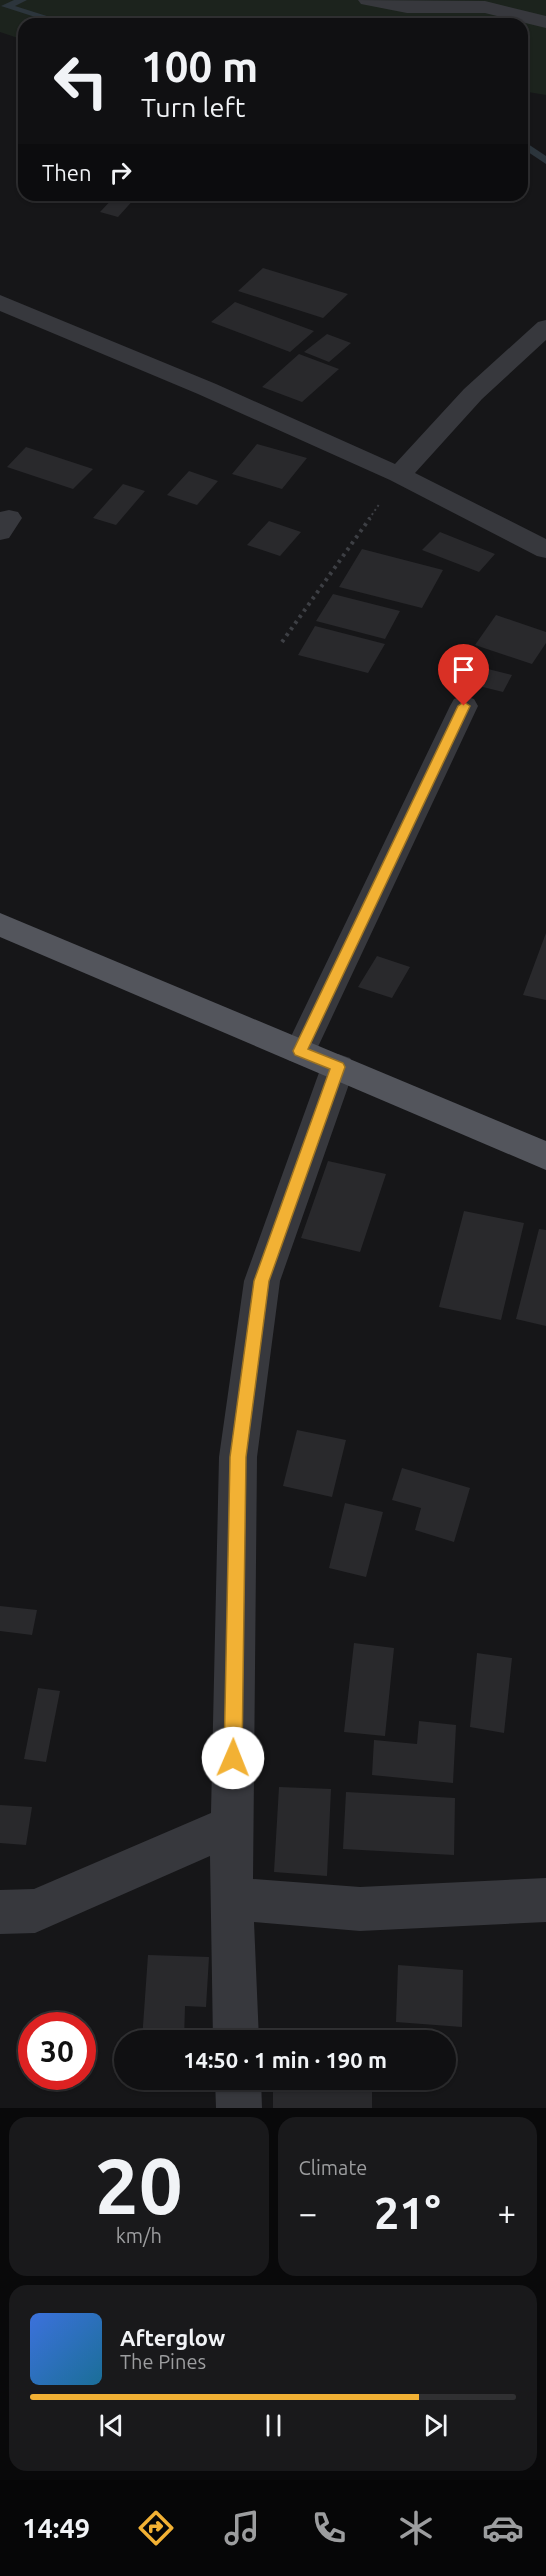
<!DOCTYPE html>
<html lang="en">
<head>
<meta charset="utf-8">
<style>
	body { margin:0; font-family:Ubuntu,sans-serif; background:#19191b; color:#f1f3f6; height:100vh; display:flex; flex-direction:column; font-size:22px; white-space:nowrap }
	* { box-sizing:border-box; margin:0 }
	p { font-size:20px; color:#9c9d9f }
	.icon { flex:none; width:33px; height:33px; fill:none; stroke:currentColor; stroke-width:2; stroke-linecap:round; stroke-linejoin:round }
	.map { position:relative; height:2108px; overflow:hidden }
	.sheet { display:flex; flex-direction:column; gap:9px; padding:9px; background:#09090a; flex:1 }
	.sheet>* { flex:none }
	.top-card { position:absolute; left:18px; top:18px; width:510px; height:183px; border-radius:18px; box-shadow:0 2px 4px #0004,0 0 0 2px #303032; background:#101012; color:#f1f3f6; overflow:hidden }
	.speed { position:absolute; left:18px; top:2012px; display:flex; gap:12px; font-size:30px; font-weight:700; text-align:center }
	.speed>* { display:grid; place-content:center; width:78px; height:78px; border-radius:50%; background:#101012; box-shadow:0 2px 4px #0004,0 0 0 2px #303032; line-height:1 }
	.speed .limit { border:9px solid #d22; background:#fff; color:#111 }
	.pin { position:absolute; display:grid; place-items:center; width:51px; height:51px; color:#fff; margin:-62px -26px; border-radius:50% 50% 50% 0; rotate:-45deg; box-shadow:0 0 6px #0007 }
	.pin .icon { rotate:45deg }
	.me { position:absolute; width:66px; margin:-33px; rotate:1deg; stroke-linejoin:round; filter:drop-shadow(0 0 4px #0008) }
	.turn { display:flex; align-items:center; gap:21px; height:126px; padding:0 24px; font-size:27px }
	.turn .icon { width:78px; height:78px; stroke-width:2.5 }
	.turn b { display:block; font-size:42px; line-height:51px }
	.then { display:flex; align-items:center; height:57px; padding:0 24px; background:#0003; gap:12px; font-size:22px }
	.big { font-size:45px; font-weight:700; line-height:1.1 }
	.sheet .tile { flex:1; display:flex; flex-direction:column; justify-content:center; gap:9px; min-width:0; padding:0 21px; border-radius:18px; background:#19191b }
	.sheet .dial { align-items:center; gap:0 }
	.dial b { font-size:78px; line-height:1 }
	.song { display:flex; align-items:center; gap:18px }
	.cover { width:72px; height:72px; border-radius:9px; background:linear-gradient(135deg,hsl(220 70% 55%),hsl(200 70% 35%)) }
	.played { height:6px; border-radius:3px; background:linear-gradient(90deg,#f2b134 80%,#303032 80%) }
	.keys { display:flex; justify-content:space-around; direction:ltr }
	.heat { display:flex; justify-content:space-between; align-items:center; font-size:33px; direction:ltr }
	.sheet .tiles { flex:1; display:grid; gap:9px; grid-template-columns:1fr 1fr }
	.tile:last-child { grid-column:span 2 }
	.trip { position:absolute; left:114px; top:2030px; width:342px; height:60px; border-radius:30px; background:#101012; box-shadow:0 2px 4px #0004,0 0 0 2px #303032; font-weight:700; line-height:60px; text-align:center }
	.tab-bar { display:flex; height:96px; justify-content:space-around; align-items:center; background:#060607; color:#9c9d9f }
	.tab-bar .icon { width:42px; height:42px }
	.tab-bar .selected { color:#f2b134 }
	.tab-bar b { font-size:27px; color:#f1f3f6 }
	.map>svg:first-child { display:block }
	.green { fill:#1c231d }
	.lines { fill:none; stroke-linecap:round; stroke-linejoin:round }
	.stream { fill:#2c353c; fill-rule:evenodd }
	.building { fill:#29292c }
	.path-far1 { stroke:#3d3f44; stroke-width:2; stroke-dasharray:2 3; stroke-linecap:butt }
	.path { stroke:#3d3f44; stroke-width:4; stroke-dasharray:3 4.5; stroke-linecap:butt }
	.minor { fill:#37383d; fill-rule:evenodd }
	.major { fill:#53555c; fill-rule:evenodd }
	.route { fill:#f2b134; stroke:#9d7322; stroke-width:1.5 }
</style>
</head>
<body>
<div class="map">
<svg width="546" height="2108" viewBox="0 0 546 2108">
	<rect width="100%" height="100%" fill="#161618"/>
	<path class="green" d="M 0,0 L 546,0 L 546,95 L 522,91 L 522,24 L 24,24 L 24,40 L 0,32 Z"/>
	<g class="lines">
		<path class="stream" d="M 14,0 L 27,0 L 15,6 L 72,24 L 57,24 L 1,6 Z
			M 522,140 L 546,156 L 546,164 L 522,148 Z"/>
	</g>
	<path class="building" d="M 116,195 L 136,197 L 118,217 L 100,212 Z
		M 263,268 L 348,294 L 323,318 L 238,291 Z
		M 235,302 L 314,331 L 290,352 L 211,322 Z
		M 327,334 L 351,343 L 329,362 L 304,352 Z
		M 299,354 L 339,369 L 302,402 L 262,387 Z
		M 257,444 L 307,458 L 282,489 L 232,474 Z
		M 26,447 L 93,469 L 73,489 L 7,467 Z
		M 189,471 L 218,481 L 197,505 L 167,495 Z
		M 123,484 L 145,491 L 116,525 L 93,518 Z
		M 269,521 L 301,532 L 280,556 L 247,545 Z
		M 440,532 L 495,554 L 479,572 L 422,550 Z
		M 362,549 L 443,570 L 422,608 L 339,587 Z
		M 333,594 L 400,611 L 385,639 L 316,621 Z
		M 496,615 L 546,632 L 546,643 L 532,664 L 475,645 Z
		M 315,626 L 385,644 L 368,673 L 298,655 Z
		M 476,666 L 512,675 L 503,692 L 467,683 Z
		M 546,933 L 546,1000 L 523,995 Z
		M 377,956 L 410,967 L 392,998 L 358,987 Z
		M 328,1161 L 386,1174 L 360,1252 L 301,1238 Z
		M 464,1211 L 524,1223 L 501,1320 L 439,1307 Z
		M 539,1229 L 546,1230 L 546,1326 L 516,1319 Z
		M 297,1430 L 346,1440 L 332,1497 L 283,1486 Z
		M 402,1468 L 470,1488 L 454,1542 L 415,1530 L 421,1508 L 392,1500 Z
		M 345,1503 L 383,1512 L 366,1577 L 329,1568 Z
		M 0,1606 L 37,1610 L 32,1635 L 0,1631 Z
		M 354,1643 L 394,1648 L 385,1736 L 344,1732 Z
		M 477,1653 L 512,1658 L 504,1733 L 470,1727 Z
		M 38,1688 L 60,1691 L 46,1762 L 24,1759 Z
		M 419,1721 L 456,1725 L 453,1783 L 372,1775 L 374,1740 L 417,1744 Z
		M 279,1787 L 331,1789 L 327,1876 L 274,1872 Z
		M 346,1792 L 455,1798 L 454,1855 L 343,1849 Z
		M 0,1805 L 32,1807 L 26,1845 L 0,1843 Z
		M 148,1955 L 209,1957 L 206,2007 L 185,2006 L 184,2040 L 142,2040 Z
		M 398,1965 L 463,1970 L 462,2027 L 396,2022 Z
		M 273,2079 L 372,2079 L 372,2108 L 273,2108 Z"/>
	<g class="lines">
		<path class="path-far1" d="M 369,519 L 380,503"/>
		<path class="path" d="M 282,642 L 370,518"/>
		<path class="minor" d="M 358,0 L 485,1 L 546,16 L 546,28 L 485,13 L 407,13 L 361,4 Z
			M 0,295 L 216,384 L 395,464 L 464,389 L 538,322 L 546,320 L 546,340 L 482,399 L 415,473 L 546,539 L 546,558 L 537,556 L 390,480 L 198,394 L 0,311 Z
			M 9,510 L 18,512 L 22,518 L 9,538 L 0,540 L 0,512 Z
			M 464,696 L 474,699 L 478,706 L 316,1051 L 312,1060 L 300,1064 L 288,1060 L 284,1051 L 450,706 L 454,699 Z
			M 338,1054 L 350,1058 L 355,1067 L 280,1281 L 257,1457 L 253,1879 L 360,1887 L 546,1878 L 546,1922 L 360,1931 L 254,1922 L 259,2040 L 213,2040 L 210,1856 L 35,1933 L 0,1934 L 0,1890 L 34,1889 L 211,1813 L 219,1457 L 244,1281 L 321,1067 L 326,1058 Z
			M 215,2079 L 261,2079 L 262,2108 L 216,2108 Z"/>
		<path class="major" d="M 0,913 L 546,1141 L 546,1170 L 0,937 Z"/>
	</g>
	<path class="route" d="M 464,702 L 470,706 L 308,1049 L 343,1063 L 345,1067 L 269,1281 L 246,1457 L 242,1758 L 239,1764 L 233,1767 L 227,1764 L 224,1758 L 230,1457 L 254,1281 L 330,1069 L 295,1055 L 293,1051 L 458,706 Z"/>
</svg>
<div class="speed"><div class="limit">30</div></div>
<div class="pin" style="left:464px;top:706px;background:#d93025"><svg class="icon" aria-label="arrive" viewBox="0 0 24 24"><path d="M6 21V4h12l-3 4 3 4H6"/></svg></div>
<svg class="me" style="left:233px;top:1758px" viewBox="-20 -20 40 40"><circle r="19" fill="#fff"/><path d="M0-13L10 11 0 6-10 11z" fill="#f2b134"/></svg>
<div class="trip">14:50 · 1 min · 190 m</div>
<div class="top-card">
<div class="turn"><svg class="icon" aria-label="left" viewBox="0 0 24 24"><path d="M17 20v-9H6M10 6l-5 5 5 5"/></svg><div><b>100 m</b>Turn left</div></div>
<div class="then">Then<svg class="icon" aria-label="right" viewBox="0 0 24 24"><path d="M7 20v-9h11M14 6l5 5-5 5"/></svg></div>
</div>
</div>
<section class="sheet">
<div class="tiles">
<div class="tile dial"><b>20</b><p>km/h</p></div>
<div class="tile"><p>Climate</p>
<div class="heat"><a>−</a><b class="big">21°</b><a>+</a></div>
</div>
<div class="tile">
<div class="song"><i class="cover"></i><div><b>Afterglow</b><p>The Pines</p></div></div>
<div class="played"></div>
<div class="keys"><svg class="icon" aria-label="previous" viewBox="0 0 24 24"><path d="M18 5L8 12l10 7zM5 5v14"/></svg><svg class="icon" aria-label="pause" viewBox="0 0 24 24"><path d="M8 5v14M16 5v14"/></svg><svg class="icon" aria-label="next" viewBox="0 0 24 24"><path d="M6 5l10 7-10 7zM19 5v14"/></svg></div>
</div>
</div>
</section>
<nav class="tab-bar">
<b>14:49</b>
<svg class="icon selected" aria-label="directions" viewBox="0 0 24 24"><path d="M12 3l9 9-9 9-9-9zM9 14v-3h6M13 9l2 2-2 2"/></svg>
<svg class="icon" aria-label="music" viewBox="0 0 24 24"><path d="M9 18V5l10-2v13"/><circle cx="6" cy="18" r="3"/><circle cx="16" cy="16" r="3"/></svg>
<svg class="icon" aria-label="phone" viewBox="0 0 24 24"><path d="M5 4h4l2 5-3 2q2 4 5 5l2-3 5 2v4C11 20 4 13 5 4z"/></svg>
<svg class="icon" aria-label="climate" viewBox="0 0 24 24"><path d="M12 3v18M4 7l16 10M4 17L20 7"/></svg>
<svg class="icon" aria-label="car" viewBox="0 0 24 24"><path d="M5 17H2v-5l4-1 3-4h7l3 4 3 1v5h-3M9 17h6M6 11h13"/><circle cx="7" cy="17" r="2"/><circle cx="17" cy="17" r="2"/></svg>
</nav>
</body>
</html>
